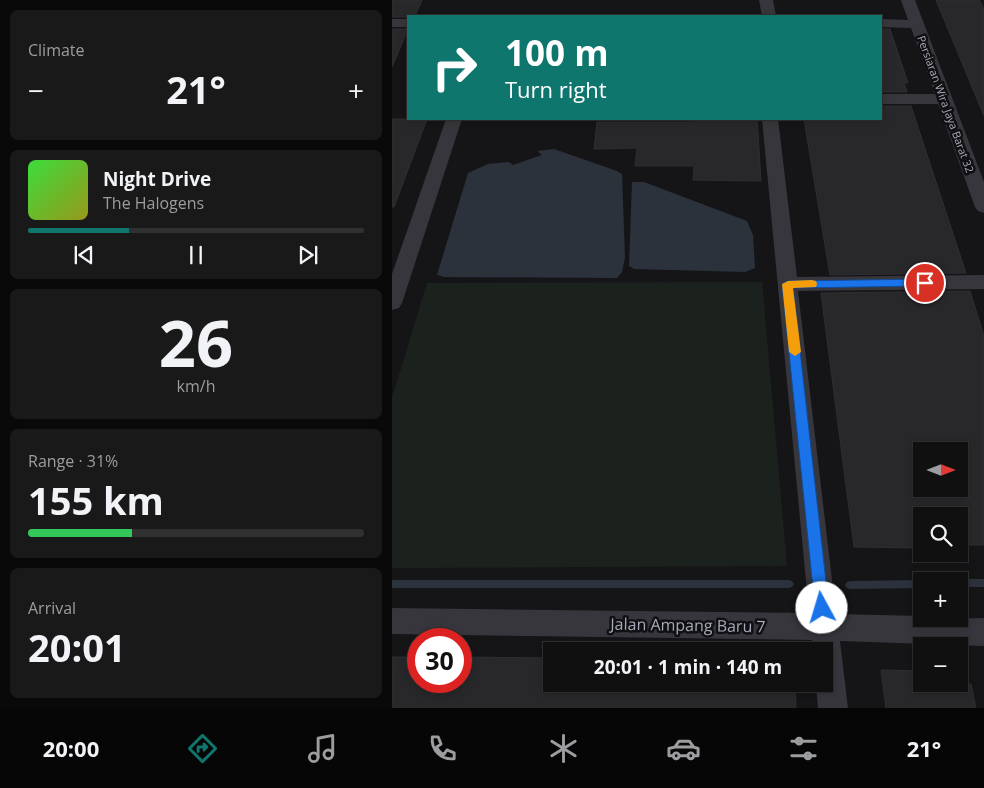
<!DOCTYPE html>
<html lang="en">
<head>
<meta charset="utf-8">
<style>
	body { margin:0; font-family:"Open Sans",sans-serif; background:#19191a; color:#f1f3f6; height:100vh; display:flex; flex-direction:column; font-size:19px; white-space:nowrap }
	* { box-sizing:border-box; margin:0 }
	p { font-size:16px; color:#9c9d9f }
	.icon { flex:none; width:28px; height:28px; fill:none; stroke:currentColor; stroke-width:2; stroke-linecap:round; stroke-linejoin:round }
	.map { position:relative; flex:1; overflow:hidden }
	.side { display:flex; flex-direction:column; gap:10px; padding:10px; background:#090909; width:392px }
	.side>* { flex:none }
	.hud { position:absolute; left:15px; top:15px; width:475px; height:105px; border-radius:0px; box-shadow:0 2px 8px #0003,0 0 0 1px #303031; background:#0f766e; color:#fff; overflow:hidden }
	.needle { width:32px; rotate:90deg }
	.buttons { position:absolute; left:521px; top:442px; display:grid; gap:10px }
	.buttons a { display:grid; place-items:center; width:55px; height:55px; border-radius:0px; background:#101011; box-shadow:0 2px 8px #0003,0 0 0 1px #303031; font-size:25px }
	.speed { position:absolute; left:15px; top:628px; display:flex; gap:10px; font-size:25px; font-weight:700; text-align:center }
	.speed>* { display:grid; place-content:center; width:65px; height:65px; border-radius:50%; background:#101011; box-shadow:0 2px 8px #0003,0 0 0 1px #303031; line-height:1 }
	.speed .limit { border:8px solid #d22; background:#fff; color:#111 }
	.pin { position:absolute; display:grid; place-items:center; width:42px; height:42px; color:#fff; margin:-21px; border:2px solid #fff; border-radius:50%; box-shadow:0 1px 5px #0007 }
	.me { position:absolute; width:55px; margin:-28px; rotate:354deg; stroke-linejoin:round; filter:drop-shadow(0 0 4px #0008) }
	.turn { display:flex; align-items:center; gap:18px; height:105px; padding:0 15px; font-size:22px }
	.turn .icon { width:65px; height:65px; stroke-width:2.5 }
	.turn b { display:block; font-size:35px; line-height:42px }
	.big { font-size:38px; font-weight:700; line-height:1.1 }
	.side .widget { flex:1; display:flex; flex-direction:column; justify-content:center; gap:8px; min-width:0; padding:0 18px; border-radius:8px; background:#19191a }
	.side .dial { align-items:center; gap:0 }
	.dial b { font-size:65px; line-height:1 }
	.song { display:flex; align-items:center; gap:15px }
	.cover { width:60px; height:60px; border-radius:8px; background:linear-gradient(135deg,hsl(120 70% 55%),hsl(60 70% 35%)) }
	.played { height:5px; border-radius:2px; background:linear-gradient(90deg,#0f766e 30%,#303031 30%) }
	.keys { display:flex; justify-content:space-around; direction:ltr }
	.heat { display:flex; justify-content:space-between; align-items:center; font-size:28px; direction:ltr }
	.charge { height:8px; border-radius:4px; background:linear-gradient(90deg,#34c759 31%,#303031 0) }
	.trip { position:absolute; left:151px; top:642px; width:290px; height:50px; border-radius:0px; background:#101011; box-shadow:0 2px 8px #0003,0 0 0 1px #303031; font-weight:700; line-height:50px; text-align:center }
	.tabs { display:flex; height:80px; justify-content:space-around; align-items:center; background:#060607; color:#9c9d9f }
	.tabs .icon { width:35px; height:35px }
	.tabs .active { color:#0f766e }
	.tabs b { font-size:22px; color:#f1f3f6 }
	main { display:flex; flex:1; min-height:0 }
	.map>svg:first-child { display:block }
	.green { fill:#1b221d }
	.water { fill:#2b323c }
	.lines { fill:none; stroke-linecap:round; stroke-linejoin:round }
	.stream { fill:#2b323c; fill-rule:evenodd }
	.building { fill:#28282b; stroke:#2f2f33; fill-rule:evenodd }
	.minor { fill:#36363c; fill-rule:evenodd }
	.route { fill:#1a73e8; stroke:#114b97 }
	.slow { fill:#f59e0b }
	.labels { text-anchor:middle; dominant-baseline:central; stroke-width:5; stroke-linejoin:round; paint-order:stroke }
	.far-street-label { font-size:11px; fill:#a6aab8; stroke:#101012 }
	.near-street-label { font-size:16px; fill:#a6aab8; stroke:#101012 }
</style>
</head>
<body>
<main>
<section class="side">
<div class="widget"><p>Climate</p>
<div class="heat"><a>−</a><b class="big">21°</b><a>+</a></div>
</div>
<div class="widget">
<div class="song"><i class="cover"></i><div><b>Night Drive</b><p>The Halogens</p></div></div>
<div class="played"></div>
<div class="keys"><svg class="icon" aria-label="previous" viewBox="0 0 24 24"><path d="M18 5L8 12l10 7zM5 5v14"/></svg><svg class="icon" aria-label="pause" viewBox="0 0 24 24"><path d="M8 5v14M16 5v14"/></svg><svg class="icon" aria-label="next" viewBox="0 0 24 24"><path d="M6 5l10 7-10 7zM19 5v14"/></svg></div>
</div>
<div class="widget dial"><b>26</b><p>km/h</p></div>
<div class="widget"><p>Range · 31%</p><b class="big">155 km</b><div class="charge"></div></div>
<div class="widget"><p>Arrival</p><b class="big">20:01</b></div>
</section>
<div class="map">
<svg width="592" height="708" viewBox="0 0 592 708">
	<rect width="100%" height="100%" fill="#151517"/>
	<path class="green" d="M 370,282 L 395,566 L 0,568 L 0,398 L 35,283 Z"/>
	<path class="water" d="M 162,149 L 225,171 L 230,174 L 233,258 L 230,272 L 225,278 L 52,277 L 45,275 L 76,173 L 96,164 L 117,162 L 121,165 L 150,155 L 145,151 Z
		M 240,182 L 252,182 L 355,221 L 361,235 L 363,268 L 353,272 L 242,269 L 237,266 Z"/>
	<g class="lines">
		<path class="stream" d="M 568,579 L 592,579 L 592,587 L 568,587 L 568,581 L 564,581 Z
			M 0,580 L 397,580 L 400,581 L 402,584 L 400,587 L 397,588 L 0,588 Z
			M 530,580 L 533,581 L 530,581 L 530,588 L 458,589 L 455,588 L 453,585 L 455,582 L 458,581 Z"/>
	</g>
	<path class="building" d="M 0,0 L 30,0 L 23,16 L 16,17 L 0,17 Z
		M 544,0 L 587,0 L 592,9 L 592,116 Z
		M 0,29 L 16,29 L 0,67 Z
		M 489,29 L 498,29 L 516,83 L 512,83 L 515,92 L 489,92 Z
		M 489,106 L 519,106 L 574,273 L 438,275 L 412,119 L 489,119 Z
		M 0,119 L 35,119 L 2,207 L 0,207 Z
		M 303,119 L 365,119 L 369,181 L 301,180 L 302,166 L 243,166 L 245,148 L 202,149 L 205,122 L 303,122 Z
		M 578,291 L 592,336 L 592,545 L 568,545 L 568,516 L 530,516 L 530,548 L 462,547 L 429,293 ZM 530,451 L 568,451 L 568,489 L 530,489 Z
		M 0,657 L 26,657 L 26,681 L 69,681 L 69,657 L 160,658 L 160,684 L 403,684 L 404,708 L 0,708 Z
		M 489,670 L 530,671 L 530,684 L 579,684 L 584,708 L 494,708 Z"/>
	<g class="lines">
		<path class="minor" d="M 367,0 L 381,0 L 384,16 L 370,16 Z
			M 509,0 L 523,0 L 592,182 L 592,213 L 586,211 L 583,207 L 546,104 L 489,104 L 489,94 L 543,94 L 519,28 L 489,27 L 489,19 L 516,20 Z
			M 0,19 L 16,19 L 16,27 L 0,27 Z
			M 54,119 L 70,119 L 10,303 L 7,308 L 0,310 L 0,274 Z
			M 370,119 L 386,119 L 405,277 L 592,275 L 592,289 L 406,291 L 444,614 L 530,616 L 530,619 L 592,618 L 592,646 L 448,641 L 456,708 L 426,708 L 424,684 L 432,684 L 432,651 L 421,651 L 420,640 L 0,634 L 0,608 L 417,613 Z"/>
	</g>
	<path class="route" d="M 533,279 L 538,283 L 533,286 L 401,288 L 437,608 L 435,613 L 430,615 L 425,613 L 423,608 L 390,284 L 396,281 Z"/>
	<path class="slow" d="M 420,280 L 424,281 L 425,284 L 424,287 L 401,288 L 409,352 L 403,356 L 397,352 L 390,284 L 396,281 Z"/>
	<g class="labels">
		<g class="far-street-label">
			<text transform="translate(554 104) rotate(70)">Persiaran Wira Jaya Barat 32</text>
		</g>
		<g class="near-street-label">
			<text transform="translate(296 625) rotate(1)">Jalan Ampang Baru 7</text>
		</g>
	</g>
</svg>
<div class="buttons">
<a><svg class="needle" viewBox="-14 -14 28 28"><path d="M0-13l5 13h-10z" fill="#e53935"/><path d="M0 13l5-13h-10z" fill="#9c9d9f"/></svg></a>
<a><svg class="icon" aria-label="search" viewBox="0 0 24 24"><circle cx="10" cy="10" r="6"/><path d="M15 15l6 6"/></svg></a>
<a>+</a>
<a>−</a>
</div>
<div class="speed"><div class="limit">30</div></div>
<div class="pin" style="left:533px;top:283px;background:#d93025"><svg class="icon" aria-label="arrive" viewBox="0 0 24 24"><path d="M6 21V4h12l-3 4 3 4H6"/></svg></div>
<svg class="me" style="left:430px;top:608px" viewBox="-20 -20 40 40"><circle r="19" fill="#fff"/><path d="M0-13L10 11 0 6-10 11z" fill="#1a73e8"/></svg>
<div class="trip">20:01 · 1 min · 140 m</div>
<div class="hud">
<div class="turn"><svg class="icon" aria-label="right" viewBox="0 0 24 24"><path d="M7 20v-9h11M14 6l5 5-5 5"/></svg><div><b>100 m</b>Turn right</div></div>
</div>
</div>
</main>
<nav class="tabs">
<b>20:00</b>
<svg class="icon active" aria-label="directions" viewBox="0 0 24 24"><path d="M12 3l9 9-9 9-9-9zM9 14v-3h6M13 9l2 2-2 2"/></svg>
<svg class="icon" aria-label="music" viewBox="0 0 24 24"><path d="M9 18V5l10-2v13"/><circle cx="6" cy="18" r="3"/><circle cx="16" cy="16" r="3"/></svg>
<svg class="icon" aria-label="phone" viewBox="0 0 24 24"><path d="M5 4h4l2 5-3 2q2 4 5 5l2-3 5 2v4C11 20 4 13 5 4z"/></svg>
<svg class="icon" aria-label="climate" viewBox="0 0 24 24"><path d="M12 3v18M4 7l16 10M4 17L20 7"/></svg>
<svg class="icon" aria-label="car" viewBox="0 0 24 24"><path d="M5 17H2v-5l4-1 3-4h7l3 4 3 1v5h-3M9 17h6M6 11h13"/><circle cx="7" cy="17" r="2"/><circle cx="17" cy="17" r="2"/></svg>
<svg class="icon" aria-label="filters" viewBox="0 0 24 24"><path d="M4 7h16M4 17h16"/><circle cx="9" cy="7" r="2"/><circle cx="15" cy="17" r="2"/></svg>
<b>21°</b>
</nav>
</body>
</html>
